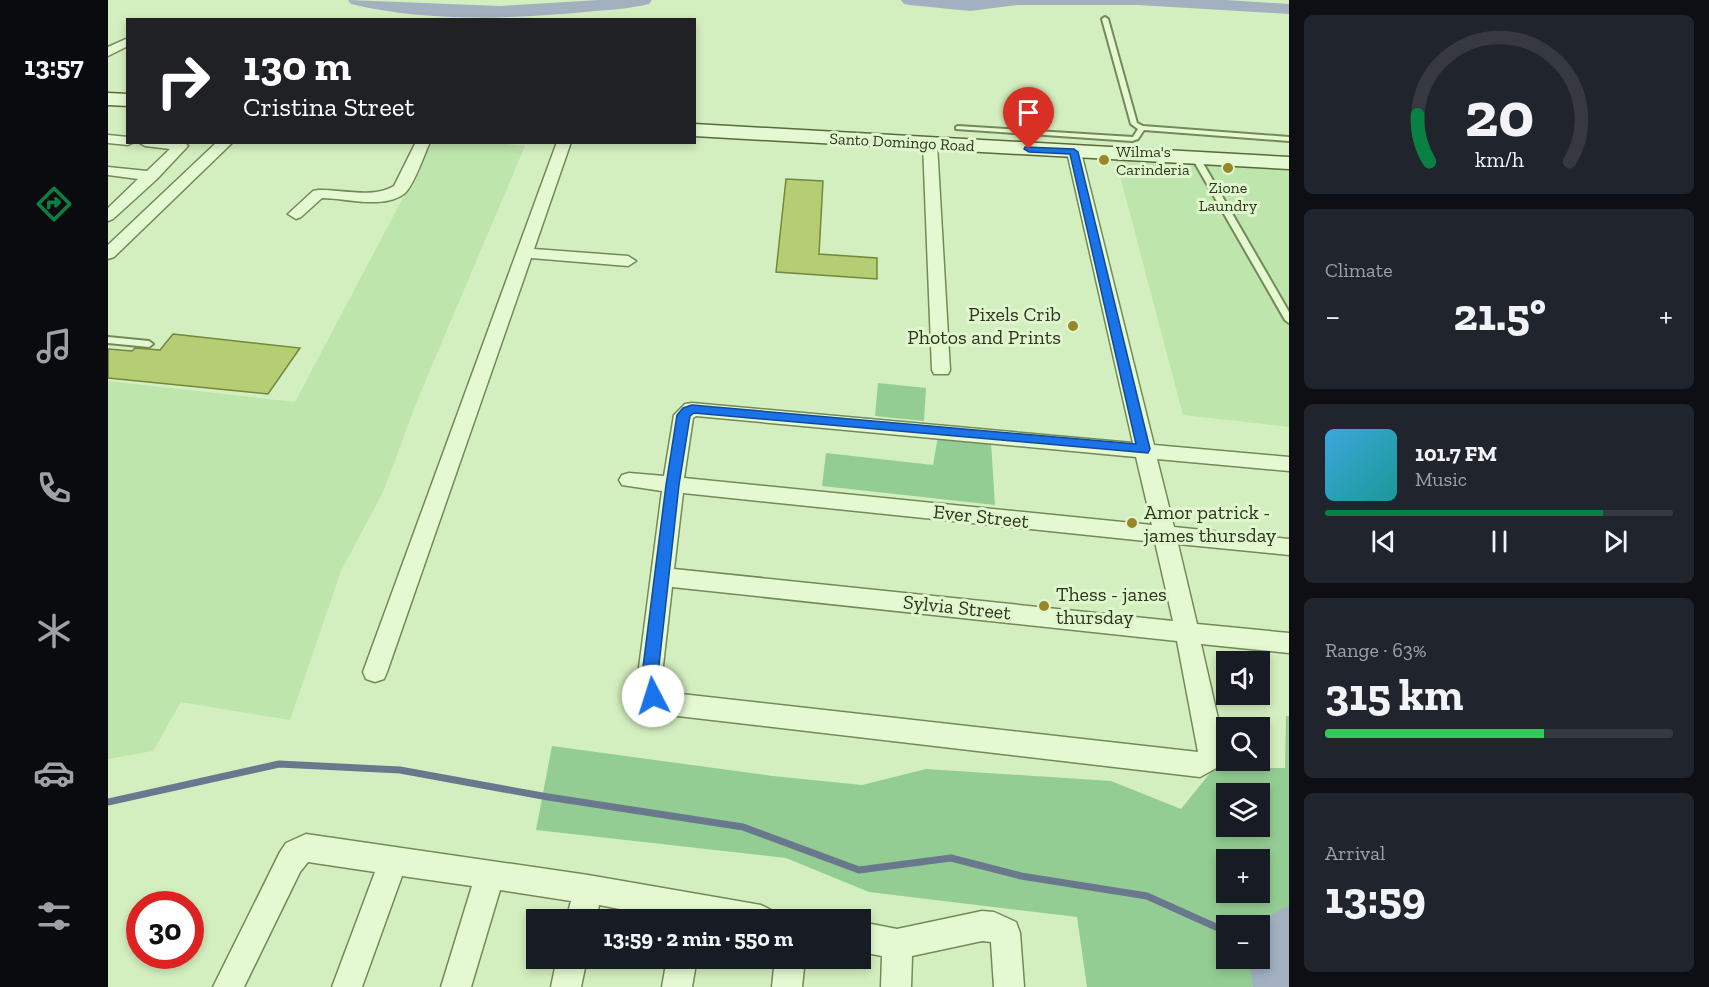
<!DOCTYPE html>
<html lang="en">
<head>
<meta charset="utf-8">
<style>
	body { margin:0; font-family:"Zilla Slab",serif; background:#20242c; color:#f1f3f6; height:100vh; display:flex; flex-direction:column; font-size:22px; white-space:nowrap }
	* { box-sizing:border-box; margin:0 }
	p { font-size:20px; color:#9ea1a6 }
	.icon { flex:none; width:33px; height:33px; fill:none; stroke:currentColor; stroke-width:2; stroke-linecap:round; stroke-linejoin:round }
	.map { position:relative; flex:1; overflow:hidden }
	.sheet { display:flex; flex-direction:column; gap:15px; padding:15px; background:#0d0f14; width:420px }
	.sheet>* { flex:none }
	.banner { position:absolute; left:18px; top:18px; width:570px; height:126px; border-radius:0px; box-shadow:0 3px 9px #0003; background:#202124; color:#fff; overflow:hidden }
	.buttons { position:absolute; left:1108px; top:651px; display:grid; gap:12px }
	.buttons a { display:grid; place-items:center; width:54px; height:54px; border-radius:0px; background:#171b24; box-shadow:0 3px 9px #0003; font-size:30px }
	.speed { position:absolute; left:18px; top:891px; display:flex; gap:12px; font-size:30px; font-weight:700; text-align:center }
	.speed>* { display:grid; place-content:center; width:78px; height:78px; border-radius:50%; background:#171b24; box-shadow:0 3px 9px #0003; line-height:1 }
	.speed .limit { border:9px solid #d22; background:#fff; color:#111 }
	.pin { position:absolute; display:grid; place-items:center; width:51px; height:51px; color:#fff; margin:-62px -26px; border-radius:50% 50% 50% 0; rotate:-45deg; box-shadow:0 0 6px #0007 }
	.pin .icon { rotate:45deg }
	.me { position:absolute; width:66px; margin:-33px; rotate:355deg; stroke-linejoin:round; filter:drop-shadow(0 0 4px #0008) }
	.turn { display:flex; align-items:center; gap:21px; height:126px; padding:0 18px; font-size:27px }
	.turn .icon { width:78px; height:78px; stroke-width:2.5 }
	.turn b { display:block; font-size:42px; line-height:51px }
	.big { font-size:45px; font-weight:700; line-height:1.1 }
	.sheet .widget { flex:1; display:flex; flex-direction:column; justify-content:center; gap:9px; min-width:0; padding:0 21px; border-radius:9px; background:#20242c }
	.sheet .dial { align-items:center; gap:0 }
	.dial svg { height:156px; overflow:visible; fill:none; stroke:#363941; stroke-width:7; stroke-linecap:round; text-anchor:middle }
	.dial text { fill:#f1f3f6; stroke:none }
	.song { display:flex; align-items:center; gap:18px }
	.cover { width:72px; height:72px; border-radius:9px; background:linear-gradient(135deg,hsl(200 70% 55%),hsl(180 70% 35%)) }
	.played { height:6px; border-radius:3px; background:linear-gradient(90deg,#0b8043 80%,#363941 80%) }
	.keys { display:flex; justify-content:space-around; direction:ltr }
	.heat { display:flex; justify-content:space-between; align-items:center; font-size:33px; direction:ltr }
	.charge { height:9px; border-radius:4px; background:linear-gradient(90deg,#34c759 63%,#363941 0) }
	.trip { position:absolute; left:418px; top:909px; width:345px; height:60px; border-radius:0px; background:#171b24; box-shadow:0 3px 9px #0003; font-weight:700; line-height:60px; text-align:center }
	main { display:flex; flex:1; min-height:0 }
	.tabs { display:flex; flex-direction:column; width:108px; justify-content:space-around; align-items:center; background:#090b0e; color:#9ea1a6 }
	.tabs .icon { width:42px; height:42px }
	.tabs .current { color:#0b8043 }
	.tabs b { font-size:27px; color:#f1f3f6 }
	.map>svg:first-child { display:block }
	.farmland { fill:#bde5ac }
	.green { fill:#94cd93; fill-rule:evenodd }
	.lines { fill:none; stroke-linecap:round; stroke-linejoin:round }
	.stream { stroke:#6a788e; stroke-width:7 }
	.river { fill:#a2b0c0; fill-rule:evenodd }
	.building { fill:#b5ce74; stroke:#74873c; stroke-width:1.5 }
	.lane-casing { stroke:#758857; stroke-width:4 }
	.street-casing { stroke:#758857; stroke-width:3 }
	.secondary-casing { stroke:#59693a; stroke-width:3 }
	.lane { fill:#e4f9d2; fill-rule:evenodd }
	.street { fill:#e4f9d2; fill-rule:evenodd }
	.secondary { fill:#e4f9d2; fill-rule:evenodd }
	.route { fill:#1a73e8; stroke:#114b97; stroke-width:1.5 }
	.poi-dot { fill:#988726; stroke:#e0f6cf; stroke-width:2 }
	.labels { text-anchor:middle; dominant-baseline:central; stroke-width:6; stroke-linejoin:round; paint-order:stroke }
	.far-street-label { font-size:16px; fill:#2e371c; stroke:#e0f6cf }
	.far-poi-label { font-size:16px; fill:#2e371c; stroke:#e0f6cf; text-anchor:start }
	.poi-label { font-size:20px; fill:#2e371c; stroke:#e0f6cf; text-anchor:start }
	.street-label { font-size:20px; fill:#2e371c; stroke:#e0f6cf }
</style>
</head>
<body>
<main>
<nav class="tabs">
<b>13:57</b>
<svg class="icon current" aria-label="directions" viewBox="0 0 24 24"><path d="M12 3l9 9-9 9-9-9zM9 14v-3h6M13 9l2 2-2 2"/></svg>
<svg class="icon" aria-label="music" viewBox="0 0 24 24"><path d="M9 18V5l10-2v13"/><circle cx="6" cy="18" r="3"/><circle cx="16" cy="16" r="3"/></svg>
<svg class="icon" aria-label="phone" viewBox="0 0 24 24"><path d="M5 4h4l2 5-3 2q2 4 5 5l2-3 5 2v4C11 20 4 13 5 4z"/></svg>
<svg class="icon" aria-label="climate" viewBox="0 0 24 24"><path d="M12 3v18M4 7l16 10M4 17L20 7"/></svg>
<svg class="icon" aria-label="car" viewBox="0 0 24 24"><path d="M5 17H2v-5l4-1 3-4h7l3 4 3 1v5h-3M9 17h6M6 11h13"/><circle cx="7" cy="17" r="2"/><circle cx="17" cy="17" r="2"/></svg>
<svg class="icon" aria-label="filters" viewBox="0 0 24 24"><path d="M4 7h16M4 17h16"/><circle cx="9" cy="7" r="2"/><circle cx="15" cy="17" r="2"/></svg>
</nav>
<div class="map">
<svg width="1181" height="987" viewBox="0 0 1181 987">
	<rect width="100%" height="100%" fill="#d4efbf"/>
	<path class="farmland" d="M 380,142 L 417,146 L 309,401 L 276,490 L 233,571 L 182,720 L 73,702 L 45,751 L 0,759 L 0,381 L 187,402 L 324,143 Z
		M 1006,153 L 1181,164 L 1181,427 L 1075,415 Z"/>
	<path class="green" d="M 770,383 L 818,388 L 816,421 L 767,416 Z
		M 830,436 L 883,442 L 887,505 L 714,486 L 718,453 L 825,465 Z
		M 1178,716 L 1181,716 L 1181,987 L 979,987 L 969,917 L 761,892 L 678,858 L 428,830 L 444,746 L 665,776 L 754,785 L 818,769 L 1003,781 L 1073,809 L 1106,768 L 1177,768 ZM 1119,794 L 1152,794 L 1152,826 L 1119,826 ZM 1119,860 L 1152,860 L 1152,892 L 1119,892 ZM 1119,926 L 1152,926 L 1152,958 L 1119,958 Z"/>
	<g class="lines">
		<path class="stream" d="M 0,802 L 171,764 L 292,770 L 440,797 L 635,827 L 751,870 L 843,858 L 913,876 L 1039,896 L 1119,932
			M 1152,947 L 1164,953"/>
		<path class="river" d="M 240,0 L 392,6 L 491,0 L 544,0 L 541,4 C 521,9 498,10 477,12 C 401,19 318,22 243,4 Z
			M 793,0 L 1118,0 L 1181,4 L 1181,14 L 1030,5 L 909,5 L 862,11 L 802,5 L 796,4 Z
			M 1181,906 L 1181,987 L 1145,987 L 1141,958 L 1152,958 C 1152,928 1150,918 1181,906 Z"/>
	</g>
	<path class="building" d="M 678,179 L 715,181 L 711,254 L 769,258 L 769,279 L 668,272 Z
		M 65,334 L 192,348 L 160,394 L 0,378 L 0,349 L 24,351 L 27,348 L 52,350 Z"/>
	<g class="lines">
		<g class="lane-casing">
			<path id="lane" d="M 997,17 L 1000,19 L 1029,123 L 1035,126 L 1181,137 L 1181,141 L 1036,130 L 1030,139 L 1024,141 L 848,129 L 848,127 L 850,126 L 1025,137 L 1030,129 L 1023,124 L 994,19 Z
				M 1085,156 L 1092,158 L 1181,312 L 1181,323 L 1177,320 L 1084,158 Z
				M 0,337 L 41,341 L 45,344 L 41,347 L 0,343 Z"/>
		</g>
		<g class="street-casing">
			<path id="street" d="M 20,38 L 20,46 L 0,56 L 0,47 Z
				M 0,135 L 20,137 L 20,142 L 26,142 L 20,145 L 0,143 Z
				M 822,140 L 829,144 L 842,370 L 840,374 L 826,374 L 824,370 L 815,144 Z
				M 30,142 L 76,142 L 80,146 L 49,179 L 5,219 L 0,221 L 0,208 L 30,179 L 0,175 L 0,167 L 39,171 L 62,149 L 37,146 Z
				M 109,142 L 125,142 L 6,257 L 0,259 L 0,245 Z
				M 308,142 L 322,142 C 316,155 306,185 297,193 C 276,210 238,198 214,198 L 193,217 L 188,219 L 180,214 L 205,191 L 210,190 C 234,189 264,199 286,186 Z
				M 449,142 L 463,142 L 426,249 L 520,256 L 528,261 L 520,266 L 423,258 L 279,672 L 276,679 L 267,682 L 258,679 L 255,672 Z
				M 966,148 L 973,152 L 1046,445 L 1181,457 L 1181,471 L 1049,459 L 1066,527 L 1181,539 L 1181,555 L 1070,544 L 1089,624 L 1181,633 L 1181,653 L 1093,644 L 1117,749 L 1110,767 L 1092,777 L 561,715 L 536,704 L 529,683 L 554,491 L 514,485 L 511,480 L 514,475 L 521,473 L 556,476 L 566,415 L 577,404 L 584,403 L 1025,443 L 959,152 ZM 588,416 L 1028,457 L 1044,525 L 576,478 L 585,418 ZM 575,493 L 1047,542 L 1065,621 L 566,569 ZM 564,587 L 1069,641 L 1090,752 L 564,693 L 555,689 L 553,683 Z
				M 198,834 L 480,875 L 653,905 L 663,910 L 668,920 L 569,920 L 491,905 L 488,920 L 458,920 L 463,901 L 392,890 L 363,987 L 333,987 L 364,886 L 294,876 L 254,987 L 224,987 L 267,872 L 200,862 L 192,872 L 136,987 L 105,987 L 172,852 L 178,843 Z
				M 874,911 L 886,912 L 908,922 L 912,933 L 916,987 L 886,987 L 883,942 L 874,941 L 804,956 L 803,987 L 773,987 L 774,956 L 753,952 L 753,922 L 789,929 Z
				M 449,958 L 479,958 L 473,987 L 443,987 Z
				M 559,958 L 589,958 L 584,987 L 554,987 Z
				M 667,958 L 697,958 L 694,987 L 664,987 Z"/>
		</g>
		<g class="secondary-casing">
			<path id="secondary" d="M 0,93 L 20,94 L 20,106 L 0,105 Z
				M 586,124 L 1181,157 L 1181,169 L 586,136 Z"/>
		</g>
		<use href="#lane" class="lane"/>
		<use href="#street" class="street"/>
		<use href="#secondary" class="secondary"/>
	</g>
	<path class="route" d="M 917,147 L 966,149 L 970,152 L 1042,449 L 1040,453 L 586,413 L 582,416 L 571,485 L 549,683 L 553,696 L 551,701 L 545,703 L 539,701 L 533,683 L 558,485 L 569,415 L 575,408 L 584,405 L 1028,444 L 962,154 L 921,152 L 916,149 Z"/>
	<g class="poi-dot">
		<circle cx="996" cy="160" r="6"/>
		<circle cx="1120" cy="168" r="6"/>
		<circle cx="965" cy="326" r="6"/>
		<circle cx="1024" cy="523" r="6"/>
		<circle cx="936" cy="606" r="6"/>
	</g>
	<g class="labels">
		<g class="far-street-label">
			<text transform="translate(794 142) rotate(3)">Santo Domingo Road</text>
		</g>
		<g class="far-poi-label">
			<text x="1008" y="151">Wilma's<tspan x="1008" dy="18">Carinderia</tspan></text>
			<text x="1120" y="187" text-anchor="middle">Zione<tspan x="1120" dy="18">Laundry</tspan></text>
		</g>
		<g class="poi-label">
			<text x="953" y="314" text-anchor="end">Pixels Crib<tspan x="953" dy="23">Photos and Prints</tspan></text>
			<text x="1036" y="512">Amor patrick -<tspan x="1036" dy="23">james thursday</tspan></text>
			<text x="948" y="594">Thess - janes<tspan x="948" dy="23">thursday</tspan></text>
		</g>
		<g class="street-label">
			<text transform="translate(873 516) rotate(6)">Ever Street</text>
			<text transform="translate(849 607) rotate(6)">Sylvia Street</text>
		</g>
	</g>
</svg>
<div class="buttons">
<a><svg class="icon" aria-label="sound" viewBox="0 0 24 24"><path d="M4 9h4l5-4v14l-5-4H4zM17 9q2 3 0 6"/></svg></a>
<a><svg class="icon" aria-label="search" viewBox="0 0 24 24"><circle cx="10" cy="10" r="6"/><path d="M15 15l6 6"/></svg></a>
<a><svg class="icon" aria-label="layers" viewBox="0 0 24 24"><path d="M12 4l9 5-9 5-9-5zM3 14l9 5 9-5"/></svg></a>
<a>+</a>
<a>−</a>
</div>
<div class="speed"><div class="limit">30</div></div>
<div class="pin" style="left:921px;top:149px;background:#d93025"><svg class="icon" aria-label="arrive" viewBox="0 0 24 24"><path d="M6 21V4h12l-3 4 3 4H6"/></svg></div>
<svg class="me" style="left:545px;top:696px" viewBox="-20 -20 40 40"><circle r="19" fill="#fff"/><path d="M0-13L10 11 0 6-10 11z" fill="#1a73e8"/></svg>
<div class="trip">13:59 · 2 min · 550 m</div>
<div class="banner">
<div class="turn"><svg class="icon" aria-label="right" viewBox="0 0 24 24"><path d="M7 20v-9h11M14 6l5 5-5 5"/></svg><div><b>130 m</b>Cristina Street</div></div>
</div>
</div>
<section class="sheet">
<div class="widget dial"><svg viewBox="0 0 100 80">
<path d="M14 69A42 42 0 1 1 86 69"/>
<path d="M14 69A42 42 0 0 1 8 45" stroke="#0b8043"/>
<text x="50" y="56" font-size="32" font-weight="700">20</text>
<text x="50" y="72" font-size="11">km/h</text>
</svg></div>
<div class="widget"><p>Climate</p>
<div class="heat"><a>−</a><b class="big">21.5°</b><a>+</a></div>
</div>
<div class="widget">
<div class="song"><i class="cover"></i><div><b>101.7 FM</b><p>Music</p></div></div>
<div class="played"></div>
<div class="keys"><svg class="icon" aria-label="previous" viewBox="0 0 24 24"><path d="M18 5L8 12l10 7zM5 5v14"/></svg><svg class="icon" aria-label="pause" viewBox="0 0 24 24"><path d="M8 5v14M16 5v14"/></svg><svg class="icon" aria-label="next" viewBox="0 0 24 24"><path d="M6 5l10 7-10 7zM19 5v14"/></svg></div>
</div>
<div class="widget"><p>Range · 63%</p><b class="big">315 km</b><div class="charge"></div></div>
<div class="widget"><p>Arrival</p><b class="big">13:59</b></div>
</section>
</main>
</body>
</html>
